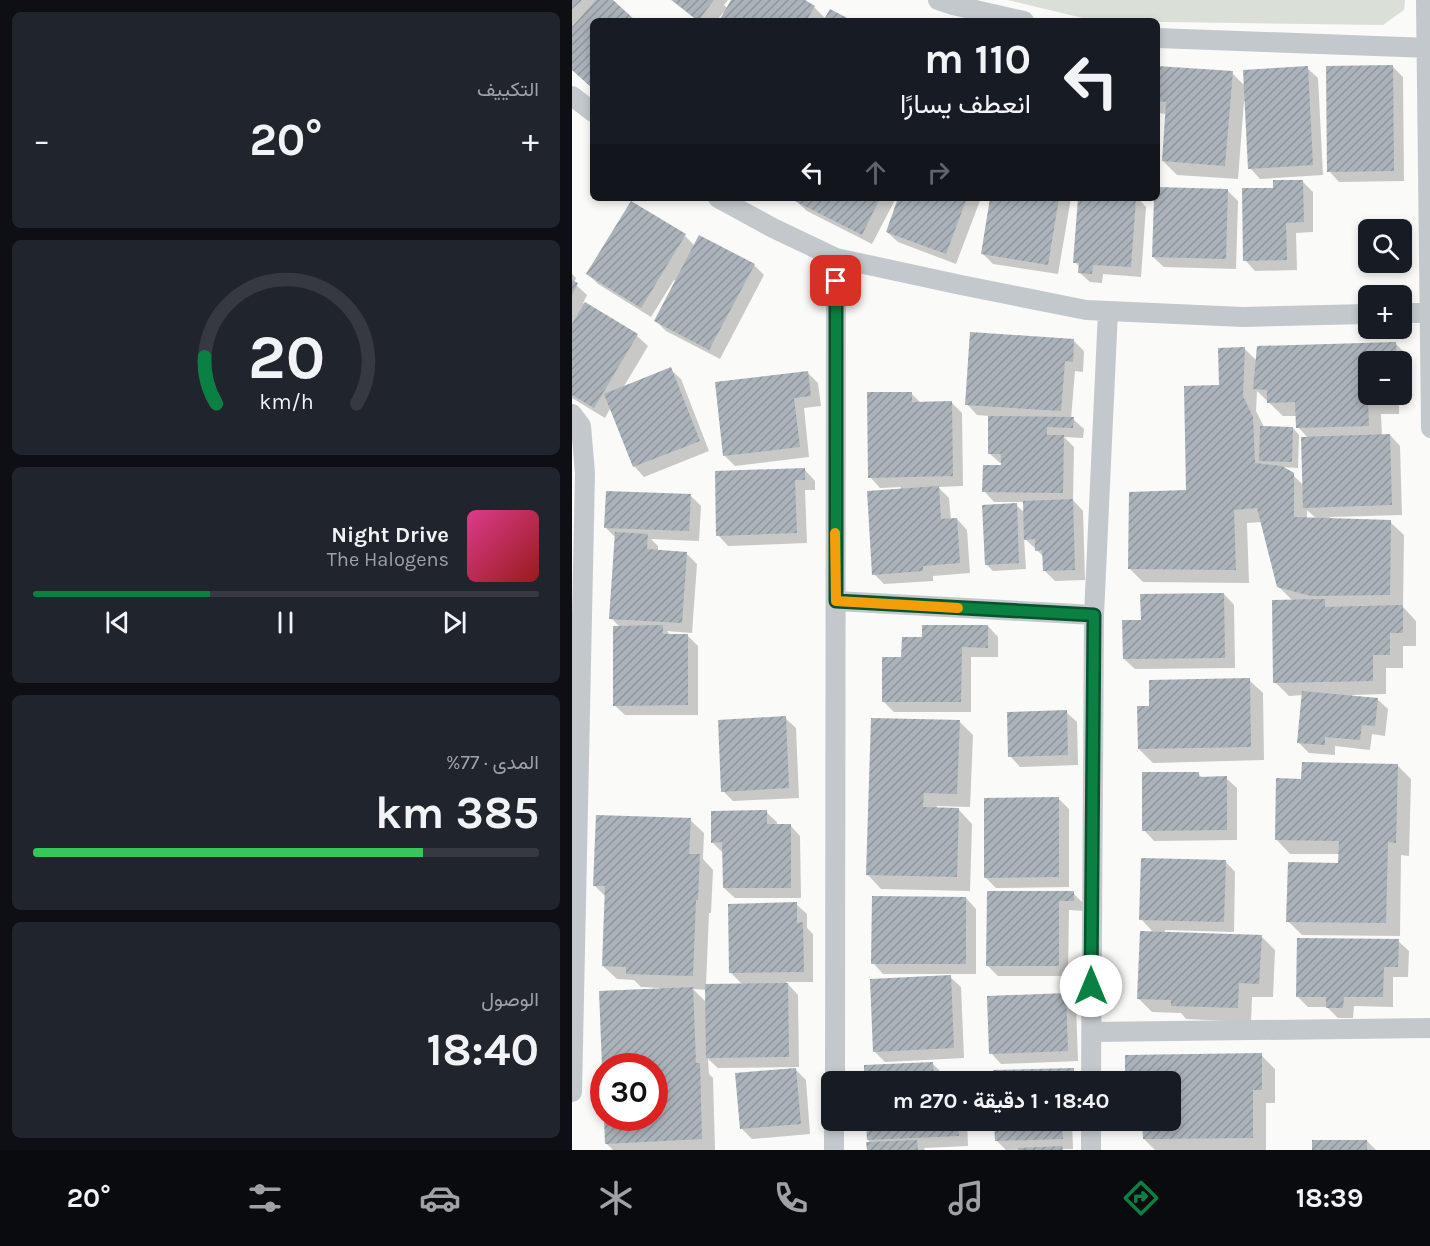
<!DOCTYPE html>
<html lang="ar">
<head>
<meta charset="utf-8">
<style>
	body { margin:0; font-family:Karla,Vazirmatn,sans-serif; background:#20242c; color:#f1f3f6; direction:rtl; height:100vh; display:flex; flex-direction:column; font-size:22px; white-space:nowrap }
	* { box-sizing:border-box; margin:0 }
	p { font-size:20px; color:#9ea1a6 }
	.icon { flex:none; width:33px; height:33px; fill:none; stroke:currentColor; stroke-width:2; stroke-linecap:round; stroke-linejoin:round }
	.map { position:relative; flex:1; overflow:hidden; direction:ltr }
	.drawer { display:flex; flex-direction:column; gap:12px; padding:12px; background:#0d0f14; width:572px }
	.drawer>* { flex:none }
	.guide { position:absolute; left:18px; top:18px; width:570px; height:183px; border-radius:9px; box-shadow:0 3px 9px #0003; direction:rtl; background:#171b24; color:#f1f3f6; overflow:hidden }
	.fabs { position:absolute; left:786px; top:219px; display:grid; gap:12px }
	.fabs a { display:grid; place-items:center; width:54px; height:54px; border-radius:9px; background:#171b24; box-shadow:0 3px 9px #0003; font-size:30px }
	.speed { position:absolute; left:18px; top:1053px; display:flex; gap:12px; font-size:30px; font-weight:700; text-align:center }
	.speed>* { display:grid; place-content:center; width:78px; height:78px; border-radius:50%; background:#171b24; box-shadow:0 3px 9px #0003; line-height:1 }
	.speed .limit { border:9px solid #d22; background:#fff; color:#111 }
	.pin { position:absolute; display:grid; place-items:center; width:51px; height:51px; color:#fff; margin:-26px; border-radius:12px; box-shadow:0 3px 9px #0006 }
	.me { position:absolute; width:66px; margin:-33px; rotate:0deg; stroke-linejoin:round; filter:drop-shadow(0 0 4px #0008) }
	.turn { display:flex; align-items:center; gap:21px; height:126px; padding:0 30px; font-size:27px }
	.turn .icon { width:78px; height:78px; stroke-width:2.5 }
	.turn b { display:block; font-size:42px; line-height:51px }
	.lanes { display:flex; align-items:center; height:57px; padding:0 30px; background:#0003; justify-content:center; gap:30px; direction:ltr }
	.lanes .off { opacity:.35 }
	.big { font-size:45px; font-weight:700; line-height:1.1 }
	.drawer .card { flex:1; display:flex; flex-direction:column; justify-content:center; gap:9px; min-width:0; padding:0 21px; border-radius:9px; background:#20242c }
	.drawer .dial { align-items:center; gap:0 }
	.dial svg { height:156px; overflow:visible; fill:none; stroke:#363941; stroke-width:7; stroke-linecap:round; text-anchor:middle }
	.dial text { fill:#f1f3f6; stroke:none }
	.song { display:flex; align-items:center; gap:18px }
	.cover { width:72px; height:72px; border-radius:9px; background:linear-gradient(135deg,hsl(330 70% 55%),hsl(0 70% 35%)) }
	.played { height:6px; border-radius:3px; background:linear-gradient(90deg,#0b8043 35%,#363941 35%) }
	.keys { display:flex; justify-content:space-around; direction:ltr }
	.heat { display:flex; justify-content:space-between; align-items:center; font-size:33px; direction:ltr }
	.charge { height:9px; border-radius:4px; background:linear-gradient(90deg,#34c759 77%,#363941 0) }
	.trip { position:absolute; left:249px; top:1071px; width:360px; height:60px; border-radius:9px; background:#171b24; box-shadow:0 3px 9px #0003; font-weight:700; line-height:60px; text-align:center; direction:rtl }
	.tab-bar { display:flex; height:96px; justify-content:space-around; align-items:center; background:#090b0e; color:#9ea1a6 }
	.tab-bar .icon { width:42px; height:42px }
	.tab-bar .on { color:#0b8043 }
	.tab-bar b { font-size:27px; color:#f1f3f6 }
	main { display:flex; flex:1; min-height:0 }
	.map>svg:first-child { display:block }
	.park { fill:#dadfd7 }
	.shadow { fill:#0003; fill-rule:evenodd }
	.building { fill:url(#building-hatch) }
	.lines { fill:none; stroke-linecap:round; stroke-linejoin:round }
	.minor { stroke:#c3c8cc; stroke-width:20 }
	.route-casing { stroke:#07532c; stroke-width:15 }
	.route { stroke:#0b8043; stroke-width:10 }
	.slow { stroke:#f59e0b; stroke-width:10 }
</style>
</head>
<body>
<main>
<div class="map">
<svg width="859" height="1150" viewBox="0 0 859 1150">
	<defs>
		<pattern id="building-hatch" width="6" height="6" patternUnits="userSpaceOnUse" patternTransform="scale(1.5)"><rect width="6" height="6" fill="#aab3b9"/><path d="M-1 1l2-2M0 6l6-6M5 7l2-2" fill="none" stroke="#8e969c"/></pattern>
	</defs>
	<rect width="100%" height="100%" fill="#fafaf8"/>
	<path class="park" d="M 436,0 L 833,0 L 832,10 L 811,25 L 523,21 Z"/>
	<path class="shadow" d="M 0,0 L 38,0 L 62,21 L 21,21 L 21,88 L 0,69 Z
		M 99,0 L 156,0 L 152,5 L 156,9 L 161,0 L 230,0 L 242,7 L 254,19 L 278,21 L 148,21 L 153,14 L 151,13 L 144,21 L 126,21 Z
		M 585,67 L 660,73 L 674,87 L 735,68 L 746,78 L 751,175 L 688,179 L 678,168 L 675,101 L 672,101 L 666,179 L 605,175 L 591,161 L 595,114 L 585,113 Z
		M 821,67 L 831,77 L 832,181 L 767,182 L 757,171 Z
		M 730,181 L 741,192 L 741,232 L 724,233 L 725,270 L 683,271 L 673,260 L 703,189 Z
		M 585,189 L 655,190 L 666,201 L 664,269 L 592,267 L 581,257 L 583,198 L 585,198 Z
		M 226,198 L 324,198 L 300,244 L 235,211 L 224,201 Z
		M 328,198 L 409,198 L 384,264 L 326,242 L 315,232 Z
		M 420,198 L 499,198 L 486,274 L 421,264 L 410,253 Z
		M 507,198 L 566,198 L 574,207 L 569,277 L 531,274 L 530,283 L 518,282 L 507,272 L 508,267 L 503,262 Z
		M 113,236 L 123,246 L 182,265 L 192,275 L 148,359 L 94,331 L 84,321 L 104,281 L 102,280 L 79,317 L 26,284 L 16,274 Z
		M 0,274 L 4,278 L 2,283 L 15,295 L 11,303 L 65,336 L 76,346 L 51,388 L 98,369 L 109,379 L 137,451 L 72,477 L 62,466 L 39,407 L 33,418 L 0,398 Z
		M 502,341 L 512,351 L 511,372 L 503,371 L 499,419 L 501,419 L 512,429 L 511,438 L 492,437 L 502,447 L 501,500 L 511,511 L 513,580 L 483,581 L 472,570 L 472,557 L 452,538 L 454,569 L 421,571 L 414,564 L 444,505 L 453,513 L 452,502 L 422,502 L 412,491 L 430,467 L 430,463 L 428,463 L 417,453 L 418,416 L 405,415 L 395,404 Z
		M 823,343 L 837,357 L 838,378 L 830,378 L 830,362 L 796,362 L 796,394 L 827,394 L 827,414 L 809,414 L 810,436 L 818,435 L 828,446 L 830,515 L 758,517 L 758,520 L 818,522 L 832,535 L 831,607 L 844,621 L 844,646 L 831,646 L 831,668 L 814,668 L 814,694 L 780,695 L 780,697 L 805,699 L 816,709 L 813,736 L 800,734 L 798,750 L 763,746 L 763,755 L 737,753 L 727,743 L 731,695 L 717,696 L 703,682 L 721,601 L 706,586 L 690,522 L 675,523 L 677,583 L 571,582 L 557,568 L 616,491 L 649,387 L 672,348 L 685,361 ZM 685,391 L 711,416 L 725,416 L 726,427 L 736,438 L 732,486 L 721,475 L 709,467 L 726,468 L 727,435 L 721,428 L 692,427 L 684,411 ZM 735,510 L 745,519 L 735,519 Z
		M 236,373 L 246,383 L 249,406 L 232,408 L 237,457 L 163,466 L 152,455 Z
		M 339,393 L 349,403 L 380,403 L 390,413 L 391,486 L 366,487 L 377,498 L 379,520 L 385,519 L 395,530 L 398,573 L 361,576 L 361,581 L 312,584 L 302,574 L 329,487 L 308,488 L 298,477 Z
		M 233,470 L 243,481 L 243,490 L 233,490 L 235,543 L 156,546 L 146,535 Z
		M 118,495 L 129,506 L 127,541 L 79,539 L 86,546 L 86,551 L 114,553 L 125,564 L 120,633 L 95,631 L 99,636 L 116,636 L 126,646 L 126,715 L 53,715 L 42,705 L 48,627 L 39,618 L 44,538 L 34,528 Z
		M 652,594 L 662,605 L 663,668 L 563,669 L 552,659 L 570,621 Z
		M 416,626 L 426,637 L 426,657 L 399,657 L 399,712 L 322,712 L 311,701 L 331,659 L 351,638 Z
		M 677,680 L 691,693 L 692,760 L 581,763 L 567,749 L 579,708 Z
		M 494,712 L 505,722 L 506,765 L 448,767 L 438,756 Z
		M 213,718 L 224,728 L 227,798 L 161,801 L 151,791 Z
		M 387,721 L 401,735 L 398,807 L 365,806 L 365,809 L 387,810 L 400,824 L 398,891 L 309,889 L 296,875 Z
		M 825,765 L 839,779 L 837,856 L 829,855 L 828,936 L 730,935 L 716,921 L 768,864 L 768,854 L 718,854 L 705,840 Z
		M 626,774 L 631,778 L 654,778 L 665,788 L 665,840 L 582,841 L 572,830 Z
		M 486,798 L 497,809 L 497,887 L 424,888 L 413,877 Z
		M 194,812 L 205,822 L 205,825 L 218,825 L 228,836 L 229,898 L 163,898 L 152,888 L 151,853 L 140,842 Z
		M 118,820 L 132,833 L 131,859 L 141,870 L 139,913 L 137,913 L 134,986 L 171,985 L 159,973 L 224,904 L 235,914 L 235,928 L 241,934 L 241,982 L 214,982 L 226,995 L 227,1067 L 146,1068 L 136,1059 L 137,1074 L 141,1078 L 143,1150 L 41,1150 L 34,1143 L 33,1118 L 82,1118 L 82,1066 L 32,1066 L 32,1068 L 29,993 L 88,990 L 88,988 L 69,987 L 62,980 L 45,979 L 31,966 L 34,897 L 22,885 ZM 121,989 L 135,990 L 135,1003 Z
		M 653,861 L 663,872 L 662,932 L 593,930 L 593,933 L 689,936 L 703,950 L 701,997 L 680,997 L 679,1022 L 614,1019 L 609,1013 L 580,1012 L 566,998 L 582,933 L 569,919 Z
		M 416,892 L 501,893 L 511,903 L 512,911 L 497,910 L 496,976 L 426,976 L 415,965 Z
		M 394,898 L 404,909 L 404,974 L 311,974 L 301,963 Z
		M 826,941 L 837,951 L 836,977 L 821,977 L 821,1007 L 782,1006 L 781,1018 L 766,1018 L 755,1007 L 736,1007 L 725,996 Z
		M 378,977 L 389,987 L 392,1058 L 313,1062 L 302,1051 Z
		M 493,994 L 504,1005 L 506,1061 L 429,1064 L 419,1053 Z
		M 689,1055 L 703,1069 L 703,1103 L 694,1103 L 694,1150 L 583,1150 L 572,1139 Z
		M 360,1063 L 371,1074 L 371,1082 L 294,1082 Z
		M 224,1070 L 234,1080 L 238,1134 L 180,1139 L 169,1128 Z
		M 501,1070 L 512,1082 L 423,1082 Z
		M 295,1120 L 395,1120 L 396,1146 L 352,1148 L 353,1150 L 296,1150 L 299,1143 L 296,1140 Z
		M 424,1120 L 500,1120 L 501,1149 L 434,1150 L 424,1140 Z
		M 795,1141 L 804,1150 L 741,1150 Z"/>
	<path class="building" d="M 0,0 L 10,0 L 0,9 Z
		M 24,0 L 41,0 L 64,21 L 21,21 L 21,89 L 0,70 L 0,27 Z
		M 100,0 L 142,0 L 126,21 Z
		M 159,0 L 233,0 L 243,6 L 234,21 L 147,21 Z
		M 258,9 L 281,21 L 251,21 Z
		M 821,65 L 822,171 L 755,172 L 754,66 Z
		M 585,66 L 661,71 L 653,166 L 590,161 L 594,102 L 585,101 Z
		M 736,66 L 741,165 L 676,169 L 671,70 Z
		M 701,180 L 731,180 L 732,222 L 714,223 L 715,260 L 671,261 L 670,188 L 701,188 Z
		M 585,187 L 656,189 L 654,259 L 580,257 L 582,198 L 585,198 Z
		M 224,198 L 308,198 L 290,235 L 223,201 Z
		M 326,198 L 395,198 L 374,254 L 314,232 Z
		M 418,198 L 487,198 L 476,265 L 409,254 Z
		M 506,198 L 564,198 L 559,267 L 521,265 L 520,274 L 506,273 L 507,263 L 501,263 Z
		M 59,201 L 114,234 L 69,308 L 14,274 Z
		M 127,235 L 183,264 L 137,350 L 82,321 Z
		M 0,280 L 6,283 L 0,295 Z
		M 13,302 L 66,334 L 22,408 L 0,395 L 0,324 Z
		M 398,332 L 502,339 L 501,362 L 493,361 L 489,411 L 393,405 Z
		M 824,342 L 825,362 L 796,362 L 796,394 L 814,394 L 814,400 L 796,401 L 797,426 L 724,428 L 723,402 L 695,403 L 695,390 L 681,389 L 685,346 Z
		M 673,347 L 671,396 L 681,417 L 683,463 L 710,466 L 722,473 L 722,517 L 819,520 L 818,595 L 739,596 L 705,587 L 685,508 L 662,510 L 664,570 L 556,569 L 557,492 L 614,490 L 612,386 L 647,385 L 646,348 Z
		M 99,367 L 128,441 L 61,467 L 32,394 Z
		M 236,371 L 239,396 L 222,398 L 228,447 L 151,456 L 143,382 Z
		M 295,392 L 340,392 L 340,402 L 380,401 L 381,476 L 296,478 Z
		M 416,416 L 502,417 L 501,428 L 475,427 L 475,435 L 492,435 L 491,493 L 410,492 L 411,465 L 429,465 L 429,454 L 416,454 Z
		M 688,426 L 721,427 L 720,462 L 687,461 Z
		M 818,434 L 820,505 L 731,508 L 729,437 Z
		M 233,468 L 233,480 L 223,480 L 225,533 L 144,536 L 143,471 Z
		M 367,486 L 369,519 L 385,518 L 388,563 L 351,566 L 351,571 L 300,575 L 295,491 Z
		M 34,491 L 119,494 L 117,531 L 32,528 Z
		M 501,499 L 503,570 L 471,571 L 470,550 L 463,551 L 463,539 L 452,540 L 451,501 Z
		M 445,503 L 447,563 L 413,565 L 410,505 Z
		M 43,532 L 76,534 L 75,549 L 115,552 L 110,623 L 37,619 Z
		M 652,593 L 653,658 L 551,659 L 550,620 L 569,620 L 568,594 Z
		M 753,599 L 753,607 L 831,605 L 831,633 L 818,633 L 818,655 L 801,655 L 801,681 L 701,683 L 700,600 Z
		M 91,625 L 91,634 L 116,634 L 116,705 L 41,706 L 41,626 Z
		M 350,625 L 416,625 L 416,648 L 390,647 L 389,702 L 310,702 L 310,657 L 329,657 L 330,637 L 350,637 Z
		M 678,678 L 679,747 L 566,749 L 565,706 L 577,706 L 577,680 Z
		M 730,691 L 806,698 L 803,726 L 790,725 L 788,740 L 753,737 L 753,745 L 725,743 Z
		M 495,710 L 496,755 L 436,757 L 435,712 Z
		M 214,716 L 217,788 L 149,792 L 146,720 Z
		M 299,718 L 388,720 L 385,794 L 352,793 L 351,807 L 387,808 L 385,877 L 294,875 Z
		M 730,762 L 826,764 L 824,843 L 816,842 L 814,923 L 714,922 L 716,862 L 766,863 L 767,841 L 703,840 L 704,778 L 729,779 Z
		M 570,772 L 627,772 L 627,777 L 655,776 L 655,830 L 570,831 Z
		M 487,797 L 487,877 L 412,878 L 412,798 Z
		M 195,810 L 195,824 L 219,824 L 219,888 L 151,888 L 150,842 L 139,843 L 139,811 Z
		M 24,815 L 119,818 L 117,854 L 128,854 L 126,900 L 124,900 L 121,976 L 54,974 L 54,967 L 30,966 L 33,886 L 21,886 Z
		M 569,858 L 654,860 L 652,922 L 567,920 Z
		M 415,891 L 502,891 L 502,901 L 487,901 L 487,966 L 414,966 Z
		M 300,896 L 394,897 L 394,964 L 299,964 Z
		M 225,902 L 225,923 L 231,922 L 232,972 L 157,973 L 156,904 Z
		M 568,931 L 690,935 L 687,984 L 667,983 L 666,1008 L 599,1006 L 599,1000 L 565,999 Z
		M 725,938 L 827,939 L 826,967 L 812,967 L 811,997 L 772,997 L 771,1008 L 754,1008 L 754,997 L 724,997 Z
		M 379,975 L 382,1048 L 301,1052 L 298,979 Z
		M 216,983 L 217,1057 L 134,1058 L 133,984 Z
		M 121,987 L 124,1063 L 128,1063 L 130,1139 L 33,1144 L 32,1118 L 82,1118 L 82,1066 L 30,1066 L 27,991 Z
		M 494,993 L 496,1051 L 417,1054 L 415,996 Z
		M 690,1053 L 690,1090 L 681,1090 L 681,1138 L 571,1139 L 570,1120 L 598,1120 L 598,1082 L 553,1082 L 553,1055 Z
		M 361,1062 L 362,1082 L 292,1082 L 292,1065 Z
		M 224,1068 L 229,1124 L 168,1129 L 163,1073 Z
		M 502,1068 L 502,1078 L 489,1078 L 489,1082 L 421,1082 L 421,1070 Z
		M 294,1120 L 386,1120 L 387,1136 L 295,1140 Z
		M 422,1120 L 490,1120 L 491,1139 L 423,1141 Z
		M 345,1140 L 346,1150 L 295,1150 L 294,1142 Z
		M 740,1140 L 795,1140 L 795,1150 L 740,1150 Z
		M 490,1146 L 491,1150 L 446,1150 L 446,1148 Z"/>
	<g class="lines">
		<path class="minor" d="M 366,0 L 381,5 L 452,21
			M 854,0 L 859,428
			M 585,38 L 859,48
			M 0,96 L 21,112
			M 146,198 L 201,228 L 264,258 L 389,285 L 514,310 L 671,317 L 796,314
			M 830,313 L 859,313
			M 0,414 L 9,426 L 13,473 L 0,1092
			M 264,601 L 522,615 L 519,1082
			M 522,615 L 536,311
			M 519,1032 L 859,1028
			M 263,1082 L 264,258
			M 519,1120 L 519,1150
			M 262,1150 L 262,1120"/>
	</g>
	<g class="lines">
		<g class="route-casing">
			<path id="route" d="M 264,281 L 264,601 L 522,615 L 519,986"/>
		</g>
		<use href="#route" class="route"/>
		<path class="slow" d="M 263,533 L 264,601 L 386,608"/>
	</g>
</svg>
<div class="fabs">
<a><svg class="icon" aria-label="search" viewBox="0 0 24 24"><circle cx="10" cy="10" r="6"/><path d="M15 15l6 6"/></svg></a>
<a>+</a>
<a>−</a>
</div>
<div class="speed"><div class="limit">30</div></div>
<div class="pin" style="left:264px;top:281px;background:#d93025"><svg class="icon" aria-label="arrive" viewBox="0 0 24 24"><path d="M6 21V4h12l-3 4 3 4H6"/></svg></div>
<svg class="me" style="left:519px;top:986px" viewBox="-20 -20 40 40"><circle r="19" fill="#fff"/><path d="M0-13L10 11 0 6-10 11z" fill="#0b8043"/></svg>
<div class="trip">18:40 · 1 دقيقة · 270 m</div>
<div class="guide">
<div class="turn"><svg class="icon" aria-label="left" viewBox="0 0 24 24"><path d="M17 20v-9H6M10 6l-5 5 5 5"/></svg><div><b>110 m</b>انعطف يسارًا</div></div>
<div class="lanes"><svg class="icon" aria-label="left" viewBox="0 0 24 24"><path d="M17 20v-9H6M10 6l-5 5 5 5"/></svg><svg class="icon off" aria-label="ahead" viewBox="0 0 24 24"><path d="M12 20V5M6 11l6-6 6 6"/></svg><svg class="icon off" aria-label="right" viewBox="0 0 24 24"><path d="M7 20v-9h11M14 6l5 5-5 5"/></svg></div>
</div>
</div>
<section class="drawer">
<div class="card"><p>التكييف</p>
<div class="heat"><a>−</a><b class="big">20°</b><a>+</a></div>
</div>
<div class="card dial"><svg viewBox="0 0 100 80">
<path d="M14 69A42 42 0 1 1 86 69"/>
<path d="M14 69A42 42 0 0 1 8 45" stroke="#0b8043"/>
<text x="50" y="56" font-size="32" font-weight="700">20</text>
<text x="50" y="72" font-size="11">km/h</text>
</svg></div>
<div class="card">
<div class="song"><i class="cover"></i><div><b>Night Drive</b><p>The Halogens</p></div></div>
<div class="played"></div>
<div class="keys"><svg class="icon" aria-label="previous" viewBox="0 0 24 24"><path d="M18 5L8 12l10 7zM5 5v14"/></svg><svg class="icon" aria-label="pause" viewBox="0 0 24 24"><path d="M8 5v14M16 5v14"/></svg><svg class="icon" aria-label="next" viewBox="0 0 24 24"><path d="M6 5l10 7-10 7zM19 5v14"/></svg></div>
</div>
<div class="card"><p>المدى · 77%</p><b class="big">385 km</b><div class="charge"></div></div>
<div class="card"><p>الوصول</p><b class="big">18:40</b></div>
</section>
</main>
<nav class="tab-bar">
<b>18:39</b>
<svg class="icon on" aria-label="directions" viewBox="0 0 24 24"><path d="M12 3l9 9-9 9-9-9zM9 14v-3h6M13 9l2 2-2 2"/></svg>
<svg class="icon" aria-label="music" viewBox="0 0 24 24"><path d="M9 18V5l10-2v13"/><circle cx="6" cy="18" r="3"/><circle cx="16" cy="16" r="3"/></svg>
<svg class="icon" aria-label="phone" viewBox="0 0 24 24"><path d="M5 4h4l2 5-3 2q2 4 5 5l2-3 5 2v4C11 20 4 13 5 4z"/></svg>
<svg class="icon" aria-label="climate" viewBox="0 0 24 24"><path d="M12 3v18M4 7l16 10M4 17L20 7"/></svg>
<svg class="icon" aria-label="car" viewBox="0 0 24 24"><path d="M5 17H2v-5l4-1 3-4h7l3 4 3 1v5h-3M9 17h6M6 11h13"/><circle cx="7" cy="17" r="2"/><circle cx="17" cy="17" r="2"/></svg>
<svg class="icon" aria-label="filters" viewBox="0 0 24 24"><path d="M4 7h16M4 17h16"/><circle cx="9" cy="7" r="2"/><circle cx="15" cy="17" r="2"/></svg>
<b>20°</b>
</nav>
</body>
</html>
